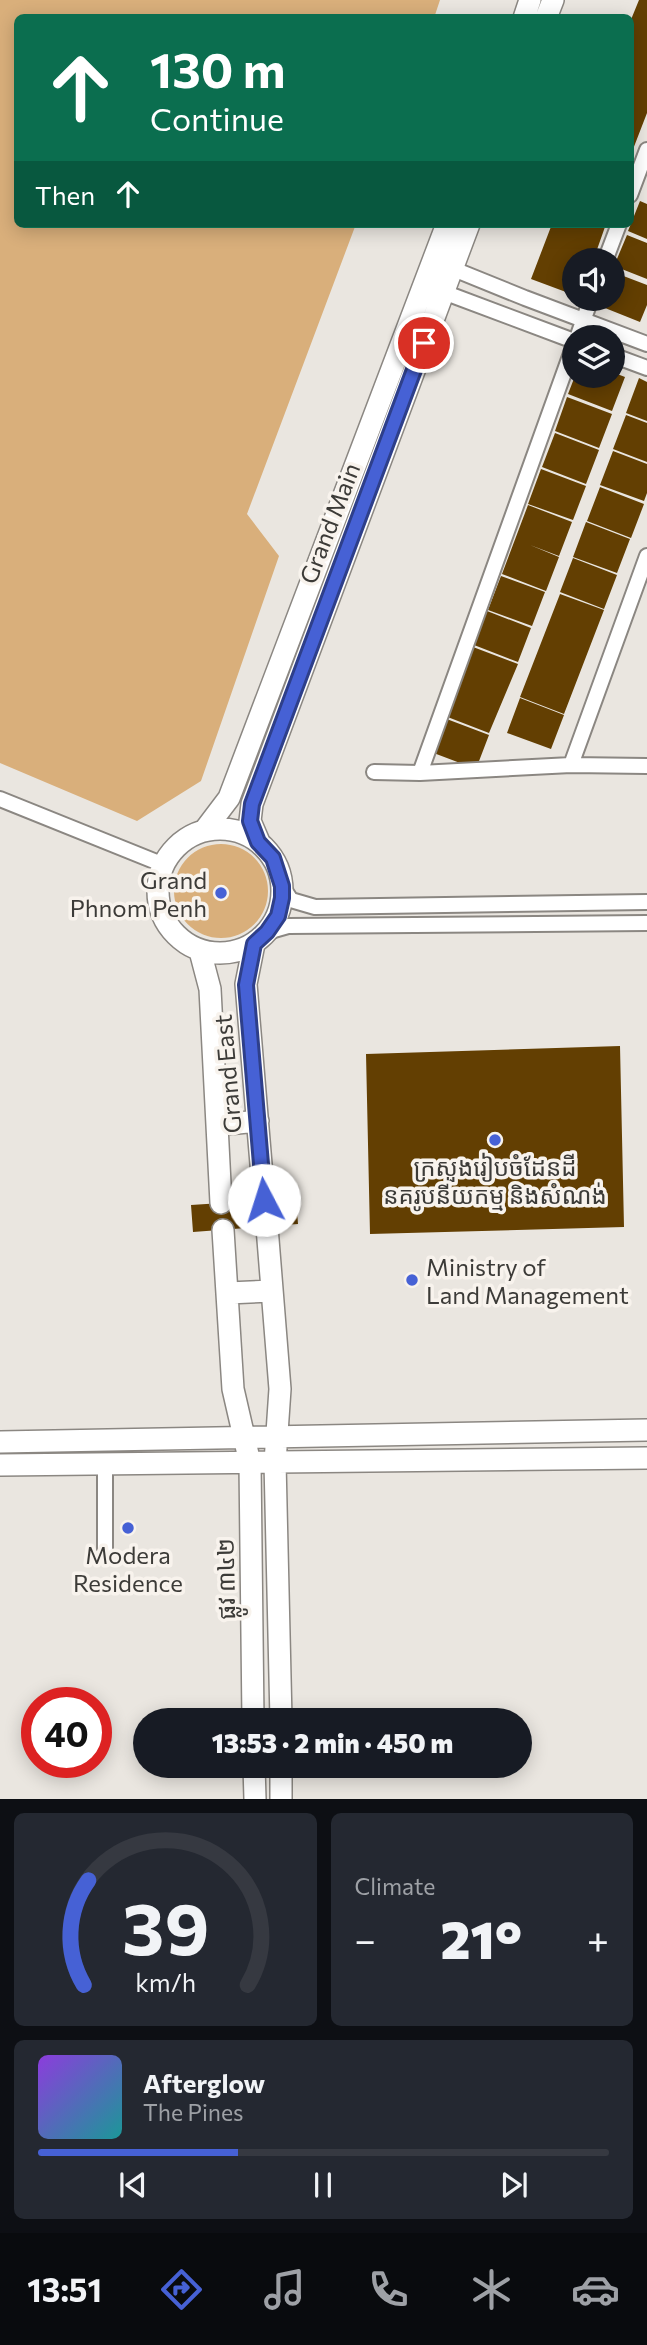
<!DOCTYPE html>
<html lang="en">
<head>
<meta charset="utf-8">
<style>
	body { margin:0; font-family:Commissioner,"Noto Sans Khmer",sans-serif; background:#242831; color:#f1f3f6; height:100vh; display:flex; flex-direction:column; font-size:26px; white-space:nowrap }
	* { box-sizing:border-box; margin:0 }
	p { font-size:23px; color:#9ea1a6 }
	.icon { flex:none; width:38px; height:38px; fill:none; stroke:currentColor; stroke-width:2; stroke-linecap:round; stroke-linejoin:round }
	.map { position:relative; height:1799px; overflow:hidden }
	.drawer { display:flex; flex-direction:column; gap:14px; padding:14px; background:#0d0f14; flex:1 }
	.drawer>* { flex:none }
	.banner { position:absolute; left:14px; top:14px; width:620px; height:214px; border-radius:10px; box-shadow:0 4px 18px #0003; background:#0b6e4f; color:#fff; overflow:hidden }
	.fabs { position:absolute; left:562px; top:248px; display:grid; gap:14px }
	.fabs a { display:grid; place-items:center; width:63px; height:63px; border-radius:50%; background:#171b24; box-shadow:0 4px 18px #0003; font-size:35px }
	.speed { position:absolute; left:21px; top:1687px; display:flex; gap:14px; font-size:35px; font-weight:700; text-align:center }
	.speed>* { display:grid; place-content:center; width:91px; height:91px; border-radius:50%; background:#171b24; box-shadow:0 4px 18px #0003; line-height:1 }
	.speed .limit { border:10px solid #d22; background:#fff; color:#111 }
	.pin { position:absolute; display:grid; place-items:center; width:60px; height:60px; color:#fff; margin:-30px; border:4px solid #fff; border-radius:50%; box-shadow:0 2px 7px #0007 }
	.me { position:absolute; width:77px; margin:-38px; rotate:355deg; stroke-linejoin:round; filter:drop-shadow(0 0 5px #0008) }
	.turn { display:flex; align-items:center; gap:24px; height:147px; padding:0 21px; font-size:32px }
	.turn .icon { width:91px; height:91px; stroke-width:2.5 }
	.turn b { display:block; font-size:49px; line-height:60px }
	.then { display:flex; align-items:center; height:66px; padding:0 21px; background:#0003; gap:14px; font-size:26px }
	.big { font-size:52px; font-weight:800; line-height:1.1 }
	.drawer .tile { flex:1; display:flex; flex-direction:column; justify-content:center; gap:10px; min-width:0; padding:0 24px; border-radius:10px; background:#242831 }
	.drawer .dial { align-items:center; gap:0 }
	.dial svg { height:182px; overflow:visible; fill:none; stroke:#363941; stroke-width:7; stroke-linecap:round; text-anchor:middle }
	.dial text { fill:#f1f3f6; stroke:none }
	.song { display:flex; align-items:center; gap:21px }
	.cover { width:84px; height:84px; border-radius:10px; background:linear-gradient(135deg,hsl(270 70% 55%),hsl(180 70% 35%)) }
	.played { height:7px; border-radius:4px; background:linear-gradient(90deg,#4661d5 35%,#363941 35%) }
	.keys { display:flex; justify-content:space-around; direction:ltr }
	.heat { display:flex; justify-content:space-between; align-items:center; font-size:38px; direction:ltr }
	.drawer .tiles { flex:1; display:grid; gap:14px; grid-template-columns:1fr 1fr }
	.tile:last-child { grid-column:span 2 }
	.trip { position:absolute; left:133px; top:1708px; width:399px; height:70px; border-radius:35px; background:#171b24; box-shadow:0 4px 18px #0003; font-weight:800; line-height:70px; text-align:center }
	.tabs { display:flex; height:112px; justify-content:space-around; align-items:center; background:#090b0e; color:#9ea1a6 }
	.tabs .icon { width:49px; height:49px }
	.tabs .selected { color:#4661d5 }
	.tabs b { font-size:32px; color:#f1f3f6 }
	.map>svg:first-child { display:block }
	.green { fill:#d9af7b }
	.building { fill:#633f02 }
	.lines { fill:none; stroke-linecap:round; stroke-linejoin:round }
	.street-casing { stroke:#8b8782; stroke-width:18 }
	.secondary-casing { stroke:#8b8782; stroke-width:24 }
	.street { stroke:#fff; stroke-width:14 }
	.secondary { stroke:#fff; stroke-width:21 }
	.route-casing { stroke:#2e3f8a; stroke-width:18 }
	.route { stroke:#4661d5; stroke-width:12 }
	.poi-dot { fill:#4661d5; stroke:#f8f3ed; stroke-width:2.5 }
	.labels { text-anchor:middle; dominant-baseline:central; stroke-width:7; stroke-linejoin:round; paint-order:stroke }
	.street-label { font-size:24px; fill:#3c3b38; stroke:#f8f3ed }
	.poi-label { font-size:24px; fill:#3c3b38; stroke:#f8f3ed }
</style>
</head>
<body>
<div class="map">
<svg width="647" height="1799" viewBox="0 0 647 1799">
	<rect width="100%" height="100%" fill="#eae6e0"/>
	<path class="green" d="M 0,0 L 440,0 L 434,18 L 18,18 L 18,224 L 356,224 L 247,514 L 279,556 L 201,781 L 137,821 L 0,763 Z
		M174 891a47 47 0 1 1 94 0a47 47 0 1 1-94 0Z"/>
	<path class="building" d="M 639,0 L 647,0 L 647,113 L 630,157 L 630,22 Z
		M 640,201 L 647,204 L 647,239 L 628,231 Z
		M 552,224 L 606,224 L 593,261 L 574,261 L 574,295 L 531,279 Z
		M 627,235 L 647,243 L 647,279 L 614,266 Z
		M 613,272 L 647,285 L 647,305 L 640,322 L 600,306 L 603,299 L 612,299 Z
		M 612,372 L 625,377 L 612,411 L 568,394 L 575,376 L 612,376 Z
		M 639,378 L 647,382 L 647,421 L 626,413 Z
		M 567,397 L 612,414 L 599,448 L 555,431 Z
		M 626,415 L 647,423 L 647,462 L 613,449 Z
		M 555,433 L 599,450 L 586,484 L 542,467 Z
		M 613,451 L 647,464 L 647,493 L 644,501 L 600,485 Z
		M 541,469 L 586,486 L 573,520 L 528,504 Z
		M 600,487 L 644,504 L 631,538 L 587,521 Z
		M 528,505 L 572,522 L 559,556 L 530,545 L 559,557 L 546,591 L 502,574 Z
		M 586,522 L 630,539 L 617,573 L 573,557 Z
		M 573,558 L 617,575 L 604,609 L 560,592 Z
		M 501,576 L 545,592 L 532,626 L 488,610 Z
		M 560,594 L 604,610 L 564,714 L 520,697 Z
		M 487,611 L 531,628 L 518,662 L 474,645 Z
		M 473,647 L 518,664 L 489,733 L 445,716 Z
		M 520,698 L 564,715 L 551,749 L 507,733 Z
		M 444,718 L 489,735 L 476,769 L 431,752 Z
		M 620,1046 L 624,1227 L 370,1234 L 366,1054 Z
		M 296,1198 L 298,1224 L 193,1232 L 191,1205 Z"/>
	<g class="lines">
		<g class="street-casing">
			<path id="street" d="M 630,195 L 647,150
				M 605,261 L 619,224
				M 446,266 L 525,298 L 647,344
				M 438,290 L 574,341
				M 577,338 L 591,299
				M 612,355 L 647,368
				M 571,765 L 647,556
				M 374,772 L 420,773 L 571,765 L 647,766
				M 420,773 L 574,345
				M 0,799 L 164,865
				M 282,886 L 291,900 L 315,907 L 647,902
				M 267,932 L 288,926 L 647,923
				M 105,1553 L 105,1463"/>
		</g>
		<g class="secondary-casing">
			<path id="secondary" d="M 524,18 L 530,0
				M 546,18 L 553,0
				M158 891a62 62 0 1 1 124 0a62 62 0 1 1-124 0Z
				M 204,831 L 229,798 L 447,224
				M 259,842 L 250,821 L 252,804 L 469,224
				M 254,944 L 246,984 L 264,1200
				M 200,951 L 210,989 L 221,1203
				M 218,1125 L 258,1121
				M 267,1227 L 280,1389 L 275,1462 L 281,1720
				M 223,1230 L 233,1389 L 250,1463 L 253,1720
				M 228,1293 L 272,1291
				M 0,1442 L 647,1430
				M 0,1465 L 647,1458
				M 254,1766 L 255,1799
				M 281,1766 L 281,1799"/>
		</g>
		<use href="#street" class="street"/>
		<use href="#secondary" class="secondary"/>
	</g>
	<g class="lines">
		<g class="route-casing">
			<path id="route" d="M 264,1200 L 246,985 L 254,944 L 267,932 L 278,916 L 282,898 L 282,886 L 273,858 L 258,842 L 250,821 L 252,804 L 424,343"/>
		</g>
		<use href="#route" class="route"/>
	</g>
	<g class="poi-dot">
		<circle cx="221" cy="893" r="7"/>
		<circle cx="495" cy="1140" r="7"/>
		<circle cx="412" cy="1280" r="7"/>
		<circle cx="128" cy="1528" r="7"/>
	</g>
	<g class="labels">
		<g class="street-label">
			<text transform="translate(329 523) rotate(-69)">Grand Main</text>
			<text transform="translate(227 1074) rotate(-95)">Grand East</text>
			<text transform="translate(225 1579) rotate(-91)">ផ្លូវ ៣៤២</text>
		</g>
		<g class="poi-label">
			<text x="207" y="879" text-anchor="end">Grand<tspan x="207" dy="28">Phnom Penh</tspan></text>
			<text x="495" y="1166">ក្រសួងរៀបចំដែនដី<tspan x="495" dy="28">នគរូបនីយកម្ម និងសំណង់</tspan></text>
			<text x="426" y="1266" text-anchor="start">Ministry of<tspan x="426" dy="28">Land Management</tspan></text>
			<text x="128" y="1554">Modera<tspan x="128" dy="28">Residence</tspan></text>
		</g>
	</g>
</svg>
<div class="fabs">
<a><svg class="icon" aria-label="sound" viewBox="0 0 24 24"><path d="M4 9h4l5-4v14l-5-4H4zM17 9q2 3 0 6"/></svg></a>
<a><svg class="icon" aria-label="layers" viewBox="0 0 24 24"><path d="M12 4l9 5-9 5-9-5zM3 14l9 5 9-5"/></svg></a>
</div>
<div class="speed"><div class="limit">40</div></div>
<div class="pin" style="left:424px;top:343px;background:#d93025"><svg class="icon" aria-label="arrive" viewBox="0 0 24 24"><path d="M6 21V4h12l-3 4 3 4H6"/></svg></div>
<svg class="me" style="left:264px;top:1200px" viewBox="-20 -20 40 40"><circle r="19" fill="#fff"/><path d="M0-13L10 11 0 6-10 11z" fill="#4661d5"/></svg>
<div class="trip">13:53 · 2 min · 450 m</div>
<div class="banner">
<div class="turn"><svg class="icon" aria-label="ahead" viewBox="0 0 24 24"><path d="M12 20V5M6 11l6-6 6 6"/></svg><div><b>130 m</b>Continue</div></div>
<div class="then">Then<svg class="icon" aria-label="ahead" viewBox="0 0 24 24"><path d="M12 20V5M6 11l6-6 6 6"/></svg></div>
</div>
</div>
<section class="drawer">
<div class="tiles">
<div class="tile dial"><svg viewBox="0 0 100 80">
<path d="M14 69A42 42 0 1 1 86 69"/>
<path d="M14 69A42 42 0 0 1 16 23" stroke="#4661d5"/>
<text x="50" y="56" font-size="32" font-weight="700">39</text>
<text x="50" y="72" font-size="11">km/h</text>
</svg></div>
<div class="tile"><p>Climate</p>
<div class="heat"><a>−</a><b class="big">21°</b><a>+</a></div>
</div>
<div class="tile">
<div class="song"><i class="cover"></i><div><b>Afterglow</b><p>The Pines</p></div></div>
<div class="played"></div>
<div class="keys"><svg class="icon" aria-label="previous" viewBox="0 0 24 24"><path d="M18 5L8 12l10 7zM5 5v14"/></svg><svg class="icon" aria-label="pause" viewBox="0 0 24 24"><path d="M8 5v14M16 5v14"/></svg><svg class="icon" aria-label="next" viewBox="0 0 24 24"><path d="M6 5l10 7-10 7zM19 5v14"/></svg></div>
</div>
</div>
</section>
<nav class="tabs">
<b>13:51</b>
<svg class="icon selected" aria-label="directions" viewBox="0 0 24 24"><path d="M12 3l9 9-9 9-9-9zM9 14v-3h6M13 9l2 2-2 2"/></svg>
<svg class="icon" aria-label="music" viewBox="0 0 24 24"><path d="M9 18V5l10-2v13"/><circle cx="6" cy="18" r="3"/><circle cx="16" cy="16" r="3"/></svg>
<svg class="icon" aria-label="phone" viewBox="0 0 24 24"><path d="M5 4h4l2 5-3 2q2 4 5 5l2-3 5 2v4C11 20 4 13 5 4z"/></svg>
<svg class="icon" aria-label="climate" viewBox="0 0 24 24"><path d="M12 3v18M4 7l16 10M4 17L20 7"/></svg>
<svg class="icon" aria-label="car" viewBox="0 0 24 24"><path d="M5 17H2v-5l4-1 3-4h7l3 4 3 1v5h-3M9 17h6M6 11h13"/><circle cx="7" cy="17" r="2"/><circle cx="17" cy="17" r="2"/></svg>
</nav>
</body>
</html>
